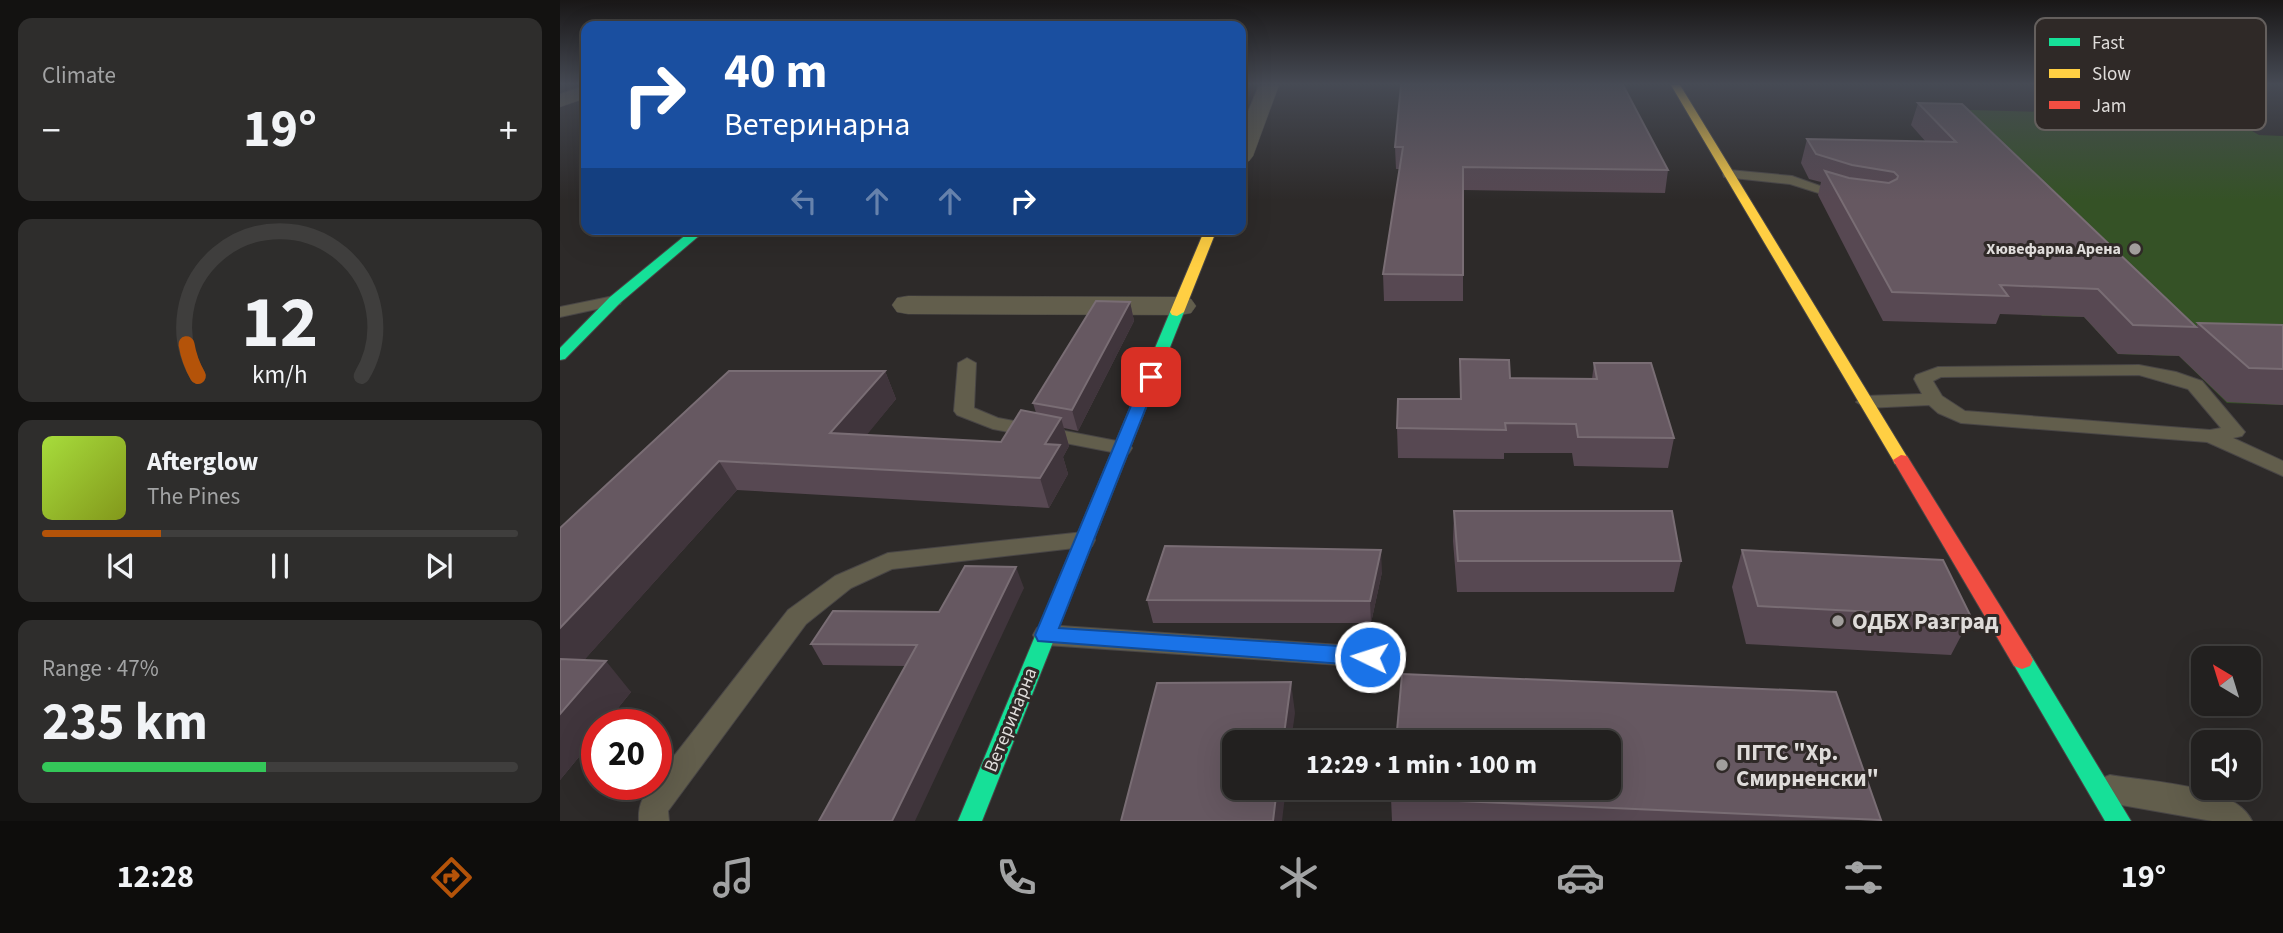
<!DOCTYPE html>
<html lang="en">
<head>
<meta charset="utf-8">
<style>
	body { margin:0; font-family:"Source Sans 3",sans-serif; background:#2e2d2c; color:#f1f3f6; height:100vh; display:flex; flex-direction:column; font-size:26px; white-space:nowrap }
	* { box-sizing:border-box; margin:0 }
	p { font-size:23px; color:#a2a3a4 }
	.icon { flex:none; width:38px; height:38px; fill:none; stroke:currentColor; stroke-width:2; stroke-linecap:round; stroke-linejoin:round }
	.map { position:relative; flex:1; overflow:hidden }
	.side { display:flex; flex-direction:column; gap:18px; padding:18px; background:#131211; width:560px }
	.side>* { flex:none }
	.top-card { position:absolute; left:21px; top:21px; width:665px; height:214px; border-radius:14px; box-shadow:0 7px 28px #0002,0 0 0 2px #3f3e3d; background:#1a4fa0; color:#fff; overflow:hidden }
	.needle { width:46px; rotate:322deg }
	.controls { position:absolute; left:1631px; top:646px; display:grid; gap:14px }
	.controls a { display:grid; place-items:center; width:70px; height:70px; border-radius:14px; background:#22201f; box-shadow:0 7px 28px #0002,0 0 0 2px #3f3e3d; font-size:35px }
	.speed { position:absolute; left:21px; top:709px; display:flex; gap:14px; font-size:35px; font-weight:700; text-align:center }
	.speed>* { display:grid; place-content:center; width:91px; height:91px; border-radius:50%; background:#22201f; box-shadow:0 7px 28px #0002,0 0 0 2px #3f3e3d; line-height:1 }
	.speed .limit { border:10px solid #d22; background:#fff; color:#111 }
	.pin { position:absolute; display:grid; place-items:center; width:60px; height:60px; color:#fff; margin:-30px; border-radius:14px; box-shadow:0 4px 10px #0006 }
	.me { position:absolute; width:77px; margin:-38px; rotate:274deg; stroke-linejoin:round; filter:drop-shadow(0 0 5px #0008) }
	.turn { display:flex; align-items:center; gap:24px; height:147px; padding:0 28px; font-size:32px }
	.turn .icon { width:91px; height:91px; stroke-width:2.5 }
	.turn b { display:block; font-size:49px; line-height:60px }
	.lanes { display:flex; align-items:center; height:66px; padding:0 28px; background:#0003; justify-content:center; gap:35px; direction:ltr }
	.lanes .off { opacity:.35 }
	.big { font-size:52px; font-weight:700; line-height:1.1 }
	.side .widget { flex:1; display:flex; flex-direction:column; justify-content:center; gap:10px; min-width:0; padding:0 24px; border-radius:14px; background:#2e2d2c }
	.side .dial { align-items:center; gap:0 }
	.dial svg { height:182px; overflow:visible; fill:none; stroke:#3f3e3d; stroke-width:7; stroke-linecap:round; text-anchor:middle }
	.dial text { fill:#f1f3f6; stroke:none }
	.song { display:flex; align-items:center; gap:21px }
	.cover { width:84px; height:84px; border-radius:10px; background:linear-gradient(135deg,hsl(80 70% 55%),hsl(70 70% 35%)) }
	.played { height:7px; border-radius:4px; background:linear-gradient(90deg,#b45309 25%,#3f3e3d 25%) }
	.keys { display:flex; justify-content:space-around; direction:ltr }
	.heat { display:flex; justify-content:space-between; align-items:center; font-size:38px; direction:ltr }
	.charge { height:10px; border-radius:5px; background:linear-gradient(90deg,#34c759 47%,#3f3e3d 0) }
	.trip { position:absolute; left:662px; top:730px; width:399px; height:70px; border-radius:14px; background:#22201f; box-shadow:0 7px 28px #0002,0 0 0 2px #3f3e3d; font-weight:700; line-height:70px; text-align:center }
	.tabs { display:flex; height:112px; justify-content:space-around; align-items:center; background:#0e0d0c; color:#a2a3a4 }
	.tabs .icon { width:49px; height:49px }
	.tabs .active { color:#b45309 }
	.tabs b { font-size:32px; color:#f1f3f6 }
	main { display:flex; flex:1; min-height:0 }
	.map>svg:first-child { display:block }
	.green { fill:#355226 }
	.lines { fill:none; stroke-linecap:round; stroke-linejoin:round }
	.lane-casing { stroke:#494646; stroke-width:2 }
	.street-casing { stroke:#494646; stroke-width:1 }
	.fast-casing { stroke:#494646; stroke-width:2 }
	.slow-casing { stroke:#494646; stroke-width:2 }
	.jam-casing { stroke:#494646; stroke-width:2 }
	.lane { fill:#625e4c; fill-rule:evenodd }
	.street { fill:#625e4c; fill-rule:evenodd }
	.fast { fill:#16e098; fill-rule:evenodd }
	.slow { fill:#ffcf43; fill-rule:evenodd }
	.jam { fill:#f24e42; fill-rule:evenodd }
	.wall { fill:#574852 }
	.shaded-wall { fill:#40353c }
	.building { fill:#665861; stroke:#796d74; stroke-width:2 }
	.route { fill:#1a73e8; stroke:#114b97; stroke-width:2 }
	.poi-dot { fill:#a19e9c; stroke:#2f2927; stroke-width:2.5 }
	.labels { text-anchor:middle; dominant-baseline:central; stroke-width:6; stroke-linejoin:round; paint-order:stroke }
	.far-poi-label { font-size:16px; font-weight:bold; fill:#dfdcda; stroke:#2f2927; text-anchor:end }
	.street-label { font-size:19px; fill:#dfdcda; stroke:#2f2927 }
	.near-poi-label { font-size:23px; font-weight:bold; fill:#dfdcda; stroke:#2f2927; text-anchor:start }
	.key { fill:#2f2927; stroke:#645f5d; stroke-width:2 }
	.key-label { font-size:19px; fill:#dfdcda }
</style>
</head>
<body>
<main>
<section class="side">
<div class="widget"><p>Climate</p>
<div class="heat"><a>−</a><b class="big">19°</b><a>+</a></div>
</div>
<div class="widget dial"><svg viewBox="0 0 100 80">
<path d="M14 69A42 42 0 1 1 86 69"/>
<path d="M14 69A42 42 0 0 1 9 55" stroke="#b45309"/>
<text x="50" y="56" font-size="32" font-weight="700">12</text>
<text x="50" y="72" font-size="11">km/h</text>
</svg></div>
<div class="widget">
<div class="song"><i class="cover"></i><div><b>Afterglow</b><p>The Pines</p></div></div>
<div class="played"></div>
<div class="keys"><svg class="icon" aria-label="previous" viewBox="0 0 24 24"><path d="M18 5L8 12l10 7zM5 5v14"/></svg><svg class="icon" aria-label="pause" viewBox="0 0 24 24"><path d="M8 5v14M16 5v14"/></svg><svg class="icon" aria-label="next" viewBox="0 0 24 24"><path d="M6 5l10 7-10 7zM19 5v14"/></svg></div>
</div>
<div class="widget"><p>Range · 47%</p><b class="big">235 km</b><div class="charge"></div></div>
</section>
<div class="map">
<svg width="1723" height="821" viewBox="0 0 1723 821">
	<rect width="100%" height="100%" fill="#2d2a29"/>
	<path class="green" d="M 1377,109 L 1668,117 L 1699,135 L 1723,136 L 1723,405 L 1667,403 L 1619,356 L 1558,354 L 1524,317 L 1482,316 L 1369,182 Z"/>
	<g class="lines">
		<g class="lane-casing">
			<path id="lane" d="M 1169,170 L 1232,176 L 1291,197 L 1284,201 L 1230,184 L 1164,177 L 1163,174 Z
				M 54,296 L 60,298 L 62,301 L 60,304 L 0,317 L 0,307 Z
				M 407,358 L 416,363 L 414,408 L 438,418 L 562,442 L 569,443 L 572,448 L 569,453 L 562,454 L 433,429 L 397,415 L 394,411 L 398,363 Z
				M 1579,365 L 1616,372 L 1642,381 L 1685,432 L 1682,436 L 1673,438 L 1723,461 L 1723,476 L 1647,442 L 1401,423 L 1378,413 L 1369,405 L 1306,408 L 1296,402 L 1306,396 L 1362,394 L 1354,379 L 1356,375 L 1378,367 ZM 1579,375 L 1628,389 L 1661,428 L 1650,430 L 1405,411 L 1382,396 L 1373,381 L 1381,377 Z
				M 524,532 L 532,534 L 535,540 L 532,546 L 332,569 L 291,588 L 246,624 L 108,811 L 109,821 L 79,821 C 78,804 83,797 93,784 L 96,784 L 96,779 L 228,610 L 275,576 L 328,553 Z
				M 486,625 L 810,647 L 819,650 L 823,657 L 819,664 L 810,667 L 486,645 L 477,642 L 473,635 L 477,628 Z
				M 1550,775 C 1587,782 1676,784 1692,821 L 1652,821 L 1550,803 L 1540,799 L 1535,789 L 1540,779 Z"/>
		</g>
		<g class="street-casing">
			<path id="street" d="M 26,85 L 26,98 L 0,107 L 0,94 Z
				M 699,85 L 719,85 L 693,156 L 689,161 L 681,163 L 681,128 Z
				M 348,296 L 620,297 L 631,299 L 636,306 L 631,313 L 620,315 L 348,314 L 337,312 L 332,305 L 337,298 Z"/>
		</g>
		<g class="fast-casing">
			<path id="fast" d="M 133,229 L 147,229 L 60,303 L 5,359 L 0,360 L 0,348 L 50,297 Z
				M 617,308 L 624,312 L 422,821 L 398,821 L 610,312 Z
				M 1462,651 L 1470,654 L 1571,821 L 1545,821 L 1451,660 L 1454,654 Z"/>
		</g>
		<g class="slow-casing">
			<path id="slow" d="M 1111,85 L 1120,85 L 1349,460 L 1347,464 L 1335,464 L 1333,460 Z
				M 645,229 L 657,229 L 624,312 L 617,316 L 612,315 L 610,312 Z"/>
		</g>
		<g class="jam-casing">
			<path id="jam" d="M 1341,455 L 1347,456 L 1470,654 L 1473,660 L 1470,666 L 1462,669 L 1454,666 L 1333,460 Z"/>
		</g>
		<use href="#lane" class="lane"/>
		<use href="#street" class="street"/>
		<use href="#fast" class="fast"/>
		<use href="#slow" class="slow"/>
		<use href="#jam" class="jam"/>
	</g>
	<path class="wall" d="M 1358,103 L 1636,327 L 1638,323 L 1723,325 L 1723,405 L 1667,402 L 1619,356 L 1558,354 L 1524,317 L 1440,314 L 1436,324 L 1323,321 L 1258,195 L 1261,182 L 1249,179 L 1241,163 L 1247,139 L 1366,142 L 1351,125 Z
		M 835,147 L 1108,170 L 1105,193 L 903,190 L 903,301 L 824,301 L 823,274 L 840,169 L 836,169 Z
		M 570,302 L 574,321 L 518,431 L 504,428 L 509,446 L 503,457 L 508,474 L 489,508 L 177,490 L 24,660 L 71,692 L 45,724 L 37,724 L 37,735 L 0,780 L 0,528 L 325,371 L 336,399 L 306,435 L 441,442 L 476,413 L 473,403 Z
		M 900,359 L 950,378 L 1032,379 L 1034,363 L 1114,438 L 1108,468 L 1014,466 L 1012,453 L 944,453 L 944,459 L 838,458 L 837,428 L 900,399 Z
		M 894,511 L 1121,561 L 1114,592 L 897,592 L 893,541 Z
		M 1182,550 L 1411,617 L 1391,655 L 1186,644 L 1172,587 Z
		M 822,572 L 811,623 L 593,623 L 587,600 Z
		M 464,588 L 345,666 L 263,665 L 251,644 L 379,612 Z
		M 831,798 L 1321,820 L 832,821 Z"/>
	<path class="shaded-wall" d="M 570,302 L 574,321 L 518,431 L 512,410 Z
		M 325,371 L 336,399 L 284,463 L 270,433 Z
		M 501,418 L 509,446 L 503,457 L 508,474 L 489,508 L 480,478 L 485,444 Z
		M 159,461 L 177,490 L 0,687 L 0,628 Z
		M 821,550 L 822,572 L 811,623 L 810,601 Z
		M 456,567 L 464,588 L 355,821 L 332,821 Z
		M 46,661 L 71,692 L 45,724 L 37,724 L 37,735 L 0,780 L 0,714 Z
		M 731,682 L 735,713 L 731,742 L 723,742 Z
		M 717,788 L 726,788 L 722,821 L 713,821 Z"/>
	<path class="building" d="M 841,85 L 1063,85 L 1108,170 L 903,167 L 903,275 L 823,274 L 843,147 L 835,147 Z
		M 1358,103 L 1402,104 L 1636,327 L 1573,325 L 1538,289 L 1440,285 L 1448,296 L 1332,292 L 1265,171 L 1289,178 L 1329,183 L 1337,179 L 1338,176 L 1334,172 L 1292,165 L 1256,154 L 1247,139 L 1396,142 Z
		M 536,301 L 570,302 L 512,410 L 473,403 Z
		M 1638,323 L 1723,325 L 1723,369 L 1689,368 Z
		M 900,359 L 949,360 L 950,378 L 1037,379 L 1034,363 L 1091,363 L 1114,438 L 1018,437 L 1016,424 L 945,423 L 946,430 L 837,428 L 838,399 L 901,399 Z
		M 169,371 L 325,371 L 270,433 L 441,442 L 461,410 L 501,418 L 485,444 L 500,445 L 480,478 L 159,461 L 0,628 L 0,528 Z
		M 894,511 L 1112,511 L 1121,561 L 898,561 Z
		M 605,546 L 821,550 L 810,601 L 587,600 Z
		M 1182,550 L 1383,560 L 1411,617 L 1198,606 Z
		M 405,566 L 456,567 L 332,821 L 259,821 L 357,645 L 251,644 L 273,611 L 379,612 Z
		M 0,659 L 46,661 L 0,714 Z
		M 842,674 L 1276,692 L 1321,820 L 831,798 L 832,788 L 1048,788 L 1048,742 L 836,742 Z
		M 731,682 L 723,742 L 674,742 L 674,788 L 717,788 L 713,821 L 561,821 L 597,683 Z"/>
	<linearGradient id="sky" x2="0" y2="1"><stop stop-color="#191717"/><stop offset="0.42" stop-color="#464a54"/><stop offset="1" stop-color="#464a54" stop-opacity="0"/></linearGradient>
	<rect width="1723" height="200" fill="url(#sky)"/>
	<path class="route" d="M 591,372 L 598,377 L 499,628 L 810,648 L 817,651 L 821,657 L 817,663 L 810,666 L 478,641 L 475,635 L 583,377 Z"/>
	<g class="poi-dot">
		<circle cx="1575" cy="249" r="7"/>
		<circle cx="1278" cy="621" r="7"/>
		<circle cx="1162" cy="765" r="7"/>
	</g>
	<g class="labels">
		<g class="far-poi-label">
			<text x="1561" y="249">Хювефарма Арена</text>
		</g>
		<g class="street-label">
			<text transform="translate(451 720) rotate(-68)">Ветеринарна</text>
		</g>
		<g class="near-poi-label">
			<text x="1292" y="621">ОДБХ Разград</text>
			<text x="1176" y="752">ПГТС "Хр.<tspan x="1176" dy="26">Смирненски"</tspan></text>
		</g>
	</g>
	<rect x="1475" y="18" width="231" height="112" rx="10" class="key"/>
	<rect x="1489" y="38" width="31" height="8" fill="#16e098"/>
	<rect x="1489" y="69" width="31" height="9" fill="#ffcf43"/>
	<rect x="1489" y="101" width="31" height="8" fill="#f24e42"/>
	<g class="key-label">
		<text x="1532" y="49">Fast</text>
		<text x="1532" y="80">Slow</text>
		<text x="1532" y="112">Jam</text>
	</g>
</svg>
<div class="controls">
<a><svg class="needle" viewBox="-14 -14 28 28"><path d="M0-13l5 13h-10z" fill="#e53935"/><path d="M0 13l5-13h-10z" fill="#a2a3a4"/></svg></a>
<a><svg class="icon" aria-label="sound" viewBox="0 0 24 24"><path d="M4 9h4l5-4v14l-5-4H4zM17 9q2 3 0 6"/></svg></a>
</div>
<div class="speed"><div class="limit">20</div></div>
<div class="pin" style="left:591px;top:377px;background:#d93025"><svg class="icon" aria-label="arrive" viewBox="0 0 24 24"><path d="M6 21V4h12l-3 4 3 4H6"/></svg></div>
<svg class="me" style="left:810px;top:657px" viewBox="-20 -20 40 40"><circle r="17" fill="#1a73e8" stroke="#fff" stroke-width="3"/><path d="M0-11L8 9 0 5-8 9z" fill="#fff"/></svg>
<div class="trip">12:29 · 1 min · 100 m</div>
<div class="top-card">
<div class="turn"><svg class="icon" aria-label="right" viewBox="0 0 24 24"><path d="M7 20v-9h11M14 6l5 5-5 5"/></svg><div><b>40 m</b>Ветеринарна</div></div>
<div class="lanes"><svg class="icon off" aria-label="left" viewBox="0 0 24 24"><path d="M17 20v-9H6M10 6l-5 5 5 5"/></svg><svg class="icon off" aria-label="ahead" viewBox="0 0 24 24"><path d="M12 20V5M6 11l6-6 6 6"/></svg><svg class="icon off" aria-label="ahead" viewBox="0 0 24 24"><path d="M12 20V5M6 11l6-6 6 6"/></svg><svg class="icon" aria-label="right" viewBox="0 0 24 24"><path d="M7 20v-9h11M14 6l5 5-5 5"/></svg></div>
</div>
</div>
</main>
<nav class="tabs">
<b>12:28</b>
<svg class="icon active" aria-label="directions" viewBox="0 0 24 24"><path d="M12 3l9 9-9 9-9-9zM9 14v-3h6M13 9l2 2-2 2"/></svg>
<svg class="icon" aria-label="music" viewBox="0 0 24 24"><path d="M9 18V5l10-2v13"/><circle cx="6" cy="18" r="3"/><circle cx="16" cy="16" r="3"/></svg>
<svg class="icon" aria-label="phone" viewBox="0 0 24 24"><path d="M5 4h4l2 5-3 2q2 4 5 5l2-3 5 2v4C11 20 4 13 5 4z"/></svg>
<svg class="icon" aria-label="climate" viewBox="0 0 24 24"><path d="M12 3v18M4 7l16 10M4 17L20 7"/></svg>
<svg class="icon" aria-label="car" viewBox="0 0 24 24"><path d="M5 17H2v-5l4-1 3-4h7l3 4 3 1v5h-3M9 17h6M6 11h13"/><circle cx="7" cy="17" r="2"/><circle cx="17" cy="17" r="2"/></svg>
<svg class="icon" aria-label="filters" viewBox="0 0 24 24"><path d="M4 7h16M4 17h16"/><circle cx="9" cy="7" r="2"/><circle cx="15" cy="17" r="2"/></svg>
<b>19°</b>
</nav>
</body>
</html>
